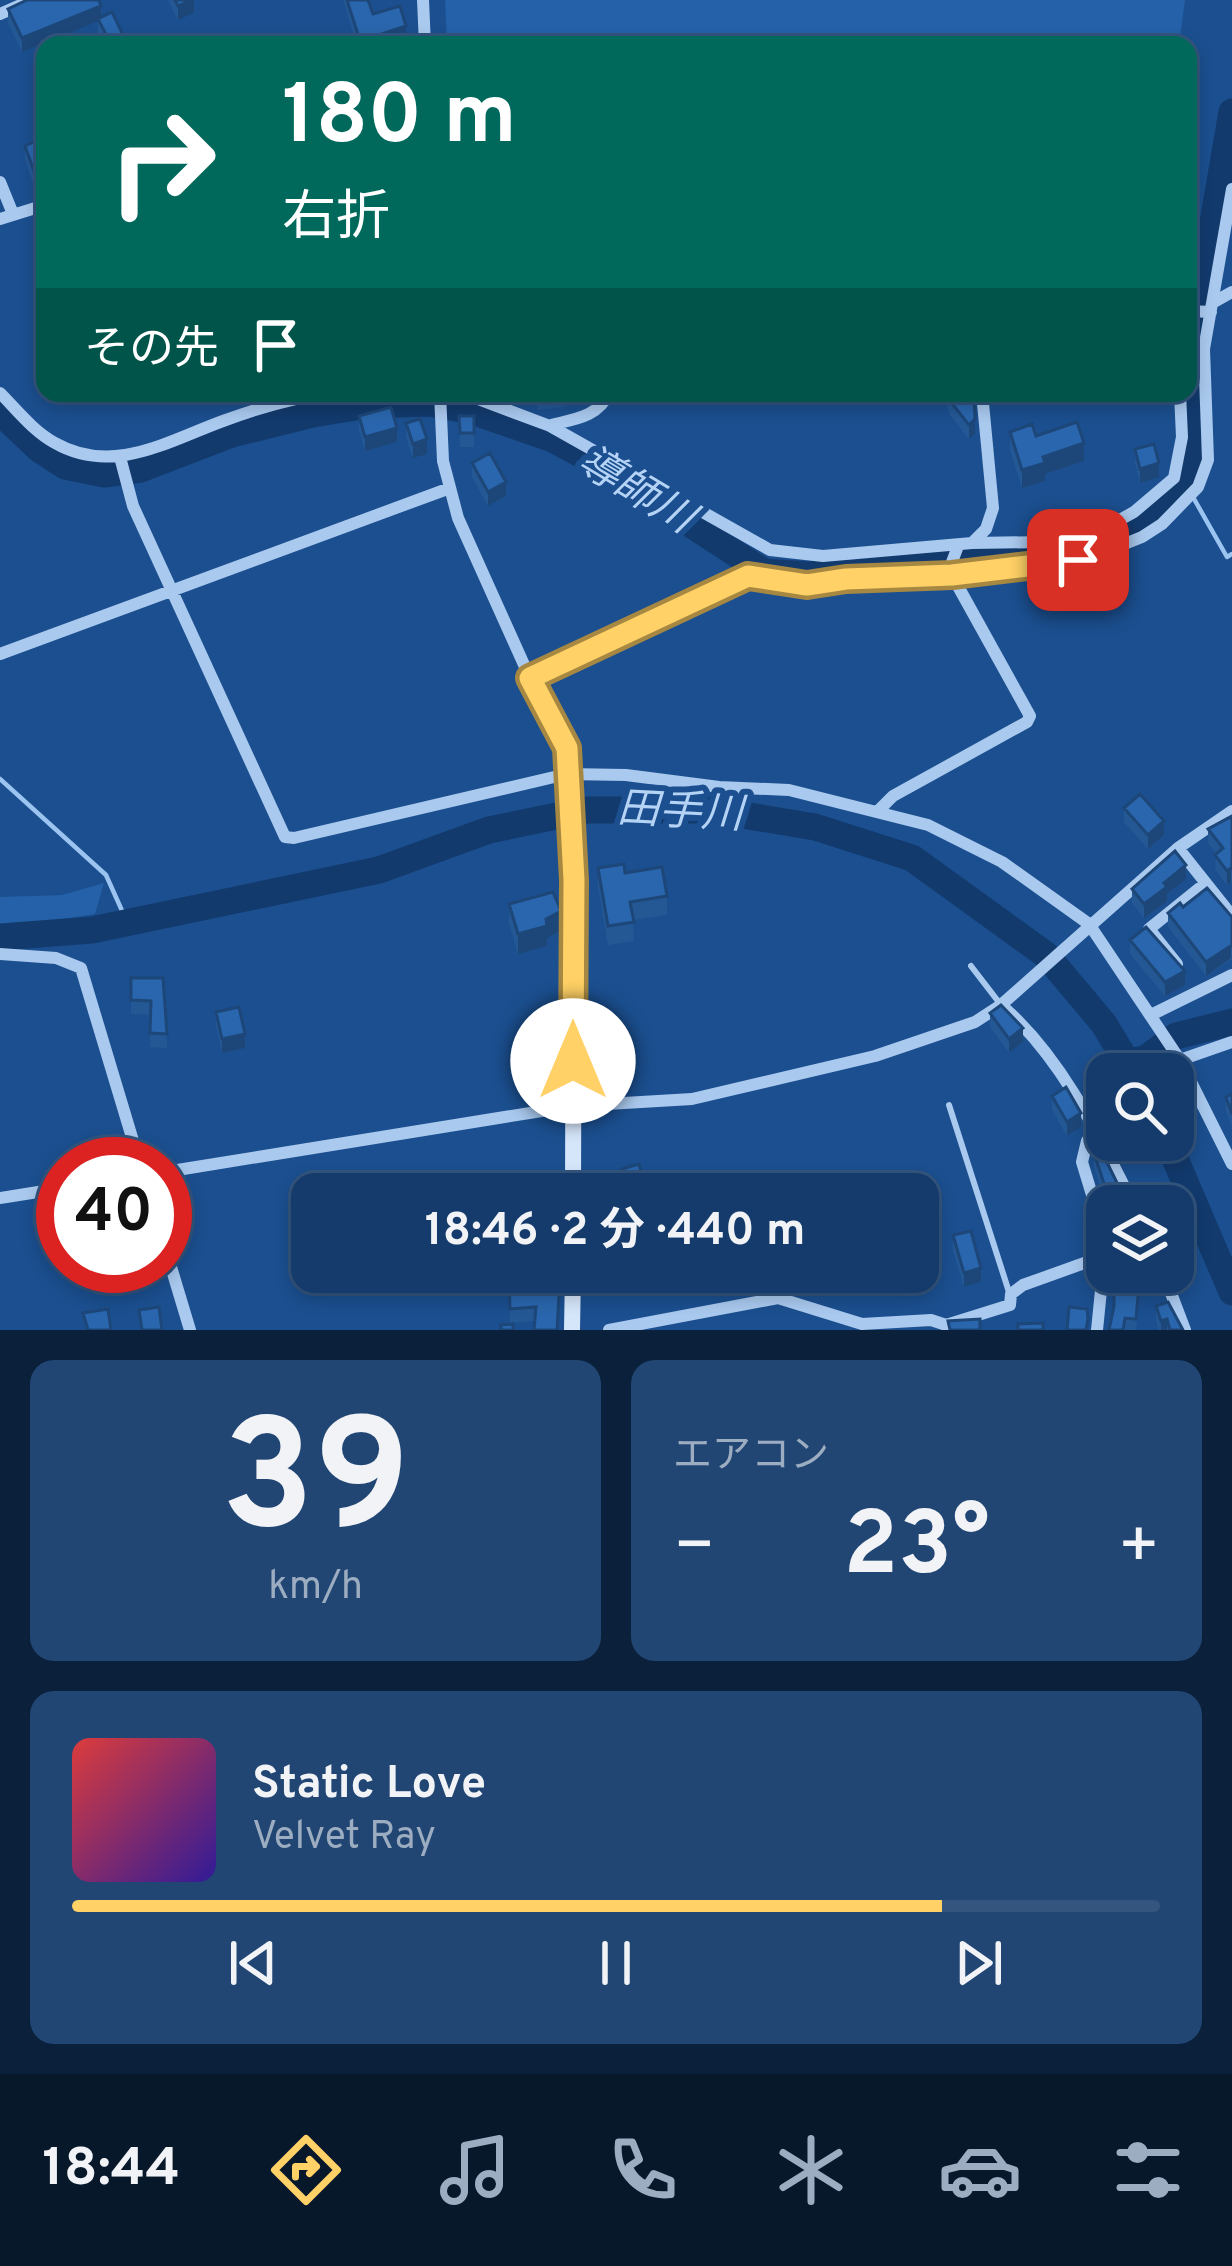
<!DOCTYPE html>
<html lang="ja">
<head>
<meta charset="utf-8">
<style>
	body { margin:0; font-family:Overpass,"Noto Sans JP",sans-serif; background:#214673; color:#f1f3f6; height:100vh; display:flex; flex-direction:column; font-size:45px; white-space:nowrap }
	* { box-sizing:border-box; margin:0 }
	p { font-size:39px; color:#9dadc1 }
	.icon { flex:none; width:66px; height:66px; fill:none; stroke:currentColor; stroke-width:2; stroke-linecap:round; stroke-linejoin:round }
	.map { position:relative; height:1330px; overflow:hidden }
	.panel { display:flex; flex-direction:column; gap:30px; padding:30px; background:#0b203b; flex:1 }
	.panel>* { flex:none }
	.hud { position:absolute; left:36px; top:36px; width:1161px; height:366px; border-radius:24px; box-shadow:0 6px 18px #0003,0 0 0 3px #33557e; background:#00695c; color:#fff; overflow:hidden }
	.buttons { position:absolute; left:1086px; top:1053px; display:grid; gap:24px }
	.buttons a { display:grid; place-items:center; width:108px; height:108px; border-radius:24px; background:#143b6b; box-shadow:0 6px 18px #0003,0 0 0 3px #33557e; font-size:60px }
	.speed { position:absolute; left:36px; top:1137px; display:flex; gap:24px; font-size:60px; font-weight:700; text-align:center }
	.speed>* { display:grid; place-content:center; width:156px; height:156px; border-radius:50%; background:#143b6b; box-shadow:0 6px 18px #0003,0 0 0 3px #33557e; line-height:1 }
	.speed .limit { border:18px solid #d22; background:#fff; color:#111 }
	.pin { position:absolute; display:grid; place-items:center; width:102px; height:102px; color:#fff; margin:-51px; border-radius:24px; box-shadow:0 6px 18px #0006 }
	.me { position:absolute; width:132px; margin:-66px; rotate:0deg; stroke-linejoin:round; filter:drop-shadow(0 0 9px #0008) }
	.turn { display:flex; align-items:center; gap:42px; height:252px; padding:0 48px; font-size:54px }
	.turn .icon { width:156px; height:156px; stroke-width:2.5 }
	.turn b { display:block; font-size:84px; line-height:102px }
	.then { display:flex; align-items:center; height:114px; padding:0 48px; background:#0003; gap:24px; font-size:45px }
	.big { font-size:90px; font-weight:700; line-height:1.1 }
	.panel .tile { flex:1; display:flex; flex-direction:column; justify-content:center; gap:18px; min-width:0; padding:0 42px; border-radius:24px; background:#214673 }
	.panel .dial { align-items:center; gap:0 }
	.dial b { font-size:156px; line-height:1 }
	.song { display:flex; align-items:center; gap:36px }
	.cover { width:144px; height:144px; border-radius:18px; background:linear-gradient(135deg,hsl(0 70% 55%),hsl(250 70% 35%)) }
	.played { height:12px; border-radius:6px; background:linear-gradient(90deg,#ffd166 80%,#33557e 80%) }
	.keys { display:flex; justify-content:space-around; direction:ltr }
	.heat { display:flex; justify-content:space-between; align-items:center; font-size:66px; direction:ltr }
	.panel .tiles { flex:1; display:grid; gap:30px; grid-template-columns:1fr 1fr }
	.tile:last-child { grid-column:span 2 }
	.trip { position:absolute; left:291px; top:1173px; width:648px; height:120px; border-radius:24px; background:#143b6b; box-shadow:0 6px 18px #0003,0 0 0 3px #33557e; font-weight:700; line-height:120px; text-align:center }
	.menu { display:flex; height:192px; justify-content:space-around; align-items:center; background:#08182b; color:#9dadc1 }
	.menu .icon { width:84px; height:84px }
	.menu .on { color:#ffd166 }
	.menu b { font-size:54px; color:#f1f3f6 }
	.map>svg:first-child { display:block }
	.green { fill:#2461a8 }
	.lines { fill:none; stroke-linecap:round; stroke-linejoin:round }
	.stream { stroke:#9cc4f0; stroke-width:4.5 }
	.river { stroke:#123a6d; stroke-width:27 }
	.lane { stroke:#a9c9ee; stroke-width:6 }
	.street { stroke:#a9c9ee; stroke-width:12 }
	.secondary { stroke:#d6e6fa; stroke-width:16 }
	.wall { fill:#245895 }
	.shaded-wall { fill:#1d4779 }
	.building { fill:#2a66ad; stroke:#1d4779; stroke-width:3 }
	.route-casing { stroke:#a68842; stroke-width:30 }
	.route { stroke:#ffd166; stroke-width:21 }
	.labels { text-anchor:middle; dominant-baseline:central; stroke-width:12; stroke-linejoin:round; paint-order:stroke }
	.water-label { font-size:42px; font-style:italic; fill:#b5d3f5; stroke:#1b4f8f }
</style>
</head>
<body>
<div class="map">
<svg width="1232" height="1330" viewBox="0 0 1232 1330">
	<rect width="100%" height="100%" fill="#1b4f8f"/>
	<path class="green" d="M 445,0 L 1185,0 L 1179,45 L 447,45 Z
		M 104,883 L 95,914 L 33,924 L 0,924 L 0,897 L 62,895 Z"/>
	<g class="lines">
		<path class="stream" d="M 1185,483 L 1227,557 L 1232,554
			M 0,779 L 106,875 L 128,924"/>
		<path class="river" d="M 0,412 L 39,449 L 65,466 L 104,474 L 141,469 L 232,434 L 313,414 L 367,405 L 429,403 L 472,411 L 553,439 L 594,461 L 764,572 L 807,575 L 964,562 L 1101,545 L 1149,523 L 1185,483 L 1192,447 L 1188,388 L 1193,339 L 1232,112
			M 0,937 L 92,930 L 379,870 L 489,830 L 586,810 L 713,810 L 815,827 L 912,858 L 1046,955 L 1104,1024 L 1134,1074
			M 1127,1062 L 1145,1059 L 1176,1036 L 1232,1022
			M 1167,1140 L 1232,1292"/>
		<path class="lane" d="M 971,966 L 1001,1005
			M 949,1105 L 1009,1292"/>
		<path class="street" d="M 423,0 L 425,45
			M 0,14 L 32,0
			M 0,182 L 13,214
			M 0,219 L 45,205
			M 1214,302 L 1232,292
			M 1188,311 L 1211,312
			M 0,393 C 17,410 33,431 55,443 C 113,476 168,441 223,421 C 258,408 295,397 331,393
			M 440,393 L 443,461 L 458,518 L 530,678 L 567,748 L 574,880
			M 462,393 L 550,426 L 770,550 L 823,556 L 972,543 L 1045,542 L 1107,527 L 1134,512 L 1174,478 L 1182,437 L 1180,393
			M 551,425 C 575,419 598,417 609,393
			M 120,457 L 133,506 L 285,837 L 294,838 L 567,774 L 626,775 L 719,787 L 789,790 L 928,825 L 1002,862 L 1089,924 L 1180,1060 L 1232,1164
			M 972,543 L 986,529 L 993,508 L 982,393
			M 0,654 L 450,488
			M 530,678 L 748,576 L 807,585 L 1018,569 L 1097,555 L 1142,537 L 1162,524 L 1198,487 L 1208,460 L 1204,349 L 1232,189
			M 877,812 L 893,796 L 1027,722 L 1030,716 L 949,570 L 958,546
			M 1178,848 L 1232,916
			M 0,954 L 56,958 L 81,968 L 140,1164
			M 1177,964 L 1149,929 L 1206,883
			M 1001,1005 C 1061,1056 1099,1136 1134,1206
			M 1151,1015 L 1232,975
			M 1180,1060 L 1232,1042
			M 1096,1134 L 1087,1141 L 1082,1162 L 1106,1241 L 1097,1330
			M 165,1172 L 573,1106 L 692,1099 L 875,1056 L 975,1022 L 1001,1005 L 1178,848 L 1232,811
			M 0,1198 L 63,1188
			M 165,1247 L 190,1330
			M 1163,1272 L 1185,1330
			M 609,1330 L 778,1298 L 862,1324 L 931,1320 L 946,1325 L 1010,1305 L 1011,1294 L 1023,1285 L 1104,1256"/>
		<path class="secondary" d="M 573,1194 L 574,880
			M 572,1330 L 573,1272"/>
	</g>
	<path class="wall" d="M 168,0 L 194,0 L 194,13 L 178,20 Z
		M 343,0 L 368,0 L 373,14 L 406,40 L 391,45 L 357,45 Z
		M 8,9 L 101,17 L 124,45 L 104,45 L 98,33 L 98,21 L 22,52 L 8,23 Z
		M 45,137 L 36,191 L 25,160 L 25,146 Z
		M 492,393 L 508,393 L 508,399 Z
		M 535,393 L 565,393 L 565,407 L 538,410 Z
		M 943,393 L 972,393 L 970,397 L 975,434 L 969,439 L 950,415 Z
		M 359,416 L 397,442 L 365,451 L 359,430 Z
		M 459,416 L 474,416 L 474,447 L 460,447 Z
		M 406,423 L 427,454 L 413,458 L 406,437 Z
		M 1010,432 L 1036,436 L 1084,461 L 1045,474 L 1045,481 L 1022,488 L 1010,450 Z
		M 1135,449 L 1159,477 L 1140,483 L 1135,463 Z
		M 472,463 L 506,496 L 488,506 L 472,477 Z
		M 1124,808 L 1164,835 L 1148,849 L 1124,822 Z
		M 1232,816 L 1232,884 L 1231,882 L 1227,885 L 1215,869 L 1216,854 L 1208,843 L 1208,829 Z
		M 598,868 L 625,873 L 667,896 L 667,915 L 633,920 L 634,941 L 608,945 L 598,887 Z
		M 1186,879 L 1167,894 L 1167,901 L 1144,918 L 1132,903 L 1132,889 Z
		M 509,904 L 561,931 L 547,938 L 547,946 L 518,954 L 509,923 Z
		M 1183,907 L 1232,917 L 1232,959 L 1206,976 L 1168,927 L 1168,913 Z
		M 1130,940 L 1185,985 L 1165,996 L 1130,954 Z
		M 131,978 L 163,978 L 167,1048 L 150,1047 L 151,1015 L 131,1014 Z
		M 216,1012 L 245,1048 L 222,1053 L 216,1026 Z
		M 990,1013 L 1023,1042 L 1009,1053 L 990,1027 Z
		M 1232,1094 L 1232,1128 L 1226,1111 L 1226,1097 Z
		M 1052,1096 L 1081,1127 L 1067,1136 L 1052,1110 Z
		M 1094,1153 L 1121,1195 L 1132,1206 L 1107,1206 L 1107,1208 L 1094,1167 Z
		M 953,1235 L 981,1282 L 964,1287 L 953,1250 Z
		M 1114,1272 L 1142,1272 L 1136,1330 L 1109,1330 L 1114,1306 Z
		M 509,1278 L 560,1279 L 535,1321 L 510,1323 Z
		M 1156,1306 L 1183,1330 L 1159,1330 L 1156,1320 Z"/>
	<path class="shaded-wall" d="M 191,0 L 194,0 L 194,13 L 178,20 L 178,6 Z
		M 101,6 L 101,20 L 22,52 L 22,38 Z
		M 406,26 L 406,40 L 391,45 L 360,45 L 360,41 Z
		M 124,37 L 124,45 L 111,45 L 111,44 Z
		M 45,173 L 45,187 L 36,191 L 36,177 Z
		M 975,419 L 975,434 L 969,439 L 969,425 Z
		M 397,428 L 397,442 L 365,451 L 365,437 Z
		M 427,439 L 427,454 L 413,458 L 413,444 Z
		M 1084,443 L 1084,461 L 1045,474 L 1045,481 L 1022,488 L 1022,470 L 1043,457 Z
		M 1159,463 L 1159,477 L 1140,483 L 1140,469 Z
		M 506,482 L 506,496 L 488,506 L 488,492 Z
		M 1164,821 L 1164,835 L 1148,849 L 1148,835 Z
		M 1186,865 L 1186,879 L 1167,894 L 1167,901 L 1144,918 L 1144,904 L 1164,883 Z
		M 1231,868 L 1231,882 L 1227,885 L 1227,871 Z
		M 561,911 L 561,931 L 547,938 L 547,946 L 518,954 L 518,934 Z
		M 1231,944 L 1231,958 L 1206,976 L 1206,962 Z
		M 1185,971 L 1185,985 L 1165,996 L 1165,982 Z
		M 1023,1028 L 1023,1042 L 1009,1053 L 1009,1039 Z
		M 245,1034 L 245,1048 L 222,1053 L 222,1039 Z
		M 1081,1113 L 1081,1127 L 1067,1136 L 1067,1122 Z
		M 1121,1191 L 1121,1205 L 1113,1198 L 1113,1206 L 1108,1206 L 1108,1196 Z
		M 981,1268 L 981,1282 L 964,1287 L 964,1273 Z
		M 624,1274 L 624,1288 L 600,1293 L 600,1279 Z
		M 1167,1319 L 1167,1330 L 1161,1330 L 1161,1321 Z"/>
	<path class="building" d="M 27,0 L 99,0 L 101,6 L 22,38 L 8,9 Z
		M 175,0 L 191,0 L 178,6 Z
		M 347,0 L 368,0 L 373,14 L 400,6 L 406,26 L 360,41 Z
		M 112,12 L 124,37 L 111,44 L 98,19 Z
		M 45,137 L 45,173 L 36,177 L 25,146 Z
		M 947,393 L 967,393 L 974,402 L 975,419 L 969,425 L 950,401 Z
		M 391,407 L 397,428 L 365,437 L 359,416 Z
		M 459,416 L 474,416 L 474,433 L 460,433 Z
		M 420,419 L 427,439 L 413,444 L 406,423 Z
		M 1077,422 L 1084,443 L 1043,457 L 1045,463 L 1022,470 L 1010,432 L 1032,424 L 1036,436 Z
		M 1154,444 L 1159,463 L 1140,469 L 1135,449 Z
		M 490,453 L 506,482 L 488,492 L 472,463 Z
		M 1140,794 L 1164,821 L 1148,835 L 1124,808 Z
		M 1232,816 L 1232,870 L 1231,868 L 1227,871 L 1215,855 L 1223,848 L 1208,829 Z
		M 1175,851 L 1186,865 L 1164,883 L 1167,887 L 1144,904 L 1132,889 Z
		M 624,864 L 625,873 L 662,867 L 667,896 L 630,902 L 634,922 L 608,926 L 598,868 Z
		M 1207,888 L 1232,917 L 1232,945 L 1206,962 L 1168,913 L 1180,903 L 1183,907 Z
		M 553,892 L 561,911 L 546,919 L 547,926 L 518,934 L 509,904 Z
		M 1146,927 L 1185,971 L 1165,982 L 1130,940 Z
		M 131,978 L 163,978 L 167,1034 L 150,1033 L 151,1001 L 131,1000 Z
		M 1001,1005 L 1023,1028 L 1009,1039 L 990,1013 Z
		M 239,1007 L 245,1034 L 222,1039 L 216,1012 Z
		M 1066,1087 L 1081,1113 L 1067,1122 L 1052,1096 Z
		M 1232,1094 L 1232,1114 L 1226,1097 Z
		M 1101,1150 L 1121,1191 L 1108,1196 L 1094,1153 Z
		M 639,1164 L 642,1176 L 637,1185 L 640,1194 L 616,1194 L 611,1179 L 624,1175 L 622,1169 Z
		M 1123,1194 L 1130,1202 L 1132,1206 L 1116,1206 L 1113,1198 Z
		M 971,1231 L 981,1268 L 964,1273 L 953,1235 Z
		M 598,1272 L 624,1272 L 624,1274 L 600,1279 Z
		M 1114,1272 L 1140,1272 L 1136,1319 L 1125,1318 L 1123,1330 L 1109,1330 L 1114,1306 Z
		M 509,1278 L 560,1279 L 557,1330 L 534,1330 L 536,1307 L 510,1309 Z
		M 1168,1302 L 1183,1330 L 1170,1330 L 1167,1319 L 1161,1321 L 1156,1306 Z
		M 159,1307 L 162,1330 L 142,1330 L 139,1310 Z
		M 1069,1307 L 1087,1309 L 1088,1318 L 1086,1330 L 1067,1330 Z
		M 108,1309 L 111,1330 L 88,1330 L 83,1313 Z
		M 980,1319 L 980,1330 L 950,1330 L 948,1321 Z
		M 1043,1323 L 1043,1330 L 1018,1330 L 1018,1324 Z
		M 513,1324 L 513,1330 L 501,1330 L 501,1325 Z"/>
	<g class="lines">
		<g class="route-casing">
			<path id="route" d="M 573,1061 L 574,880 L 567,748 L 530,678 L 748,576 L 807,585 L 846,579 L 952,575 L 1078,560"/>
		</g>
		<use href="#route" class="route"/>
	</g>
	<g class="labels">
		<g class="water-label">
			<text transform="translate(635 492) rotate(31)">導師川</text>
			<text transform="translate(680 814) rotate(3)">田手川</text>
		</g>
	</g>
</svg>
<div class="buttons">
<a><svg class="icon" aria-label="search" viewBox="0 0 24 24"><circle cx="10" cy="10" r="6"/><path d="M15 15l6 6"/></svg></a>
<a><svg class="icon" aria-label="layers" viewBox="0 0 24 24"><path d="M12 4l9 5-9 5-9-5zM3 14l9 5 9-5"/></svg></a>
</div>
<div class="speed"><div class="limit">40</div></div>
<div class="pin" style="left:1078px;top:560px;background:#d93025"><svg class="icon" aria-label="arrive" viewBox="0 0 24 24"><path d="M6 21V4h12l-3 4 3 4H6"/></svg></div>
<svg class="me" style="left:573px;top:1061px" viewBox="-20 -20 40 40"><circle r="19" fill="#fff"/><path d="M0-13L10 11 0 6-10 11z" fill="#ffd166"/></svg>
<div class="trip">18:46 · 2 分 · 440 m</div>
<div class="hud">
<div class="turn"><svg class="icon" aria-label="right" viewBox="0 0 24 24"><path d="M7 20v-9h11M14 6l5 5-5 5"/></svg><div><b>180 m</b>右折</div></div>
<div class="then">その先<svg class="icon" aria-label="arrive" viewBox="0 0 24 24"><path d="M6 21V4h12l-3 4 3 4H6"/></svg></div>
</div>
</div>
<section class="panel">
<div class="tiles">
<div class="tile dial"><b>39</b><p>km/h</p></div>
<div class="tile"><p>エアコン</p>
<div class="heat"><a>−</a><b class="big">23°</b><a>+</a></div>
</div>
<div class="tile">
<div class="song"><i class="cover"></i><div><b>Static Love</b><p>Velvet Ray</p></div></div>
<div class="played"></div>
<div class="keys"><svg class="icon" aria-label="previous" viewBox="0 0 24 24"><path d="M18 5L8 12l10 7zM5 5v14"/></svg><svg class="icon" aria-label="pause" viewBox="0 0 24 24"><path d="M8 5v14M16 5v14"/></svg><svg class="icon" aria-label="next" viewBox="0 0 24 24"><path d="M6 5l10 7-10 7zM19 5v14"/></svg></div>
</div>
</div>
</section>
<nav class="menu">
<b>18:44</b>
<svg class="icon on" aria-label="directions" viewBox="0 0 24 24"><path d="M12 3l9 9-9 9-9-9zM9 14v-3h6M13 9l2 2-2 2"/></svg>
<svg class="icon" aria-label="music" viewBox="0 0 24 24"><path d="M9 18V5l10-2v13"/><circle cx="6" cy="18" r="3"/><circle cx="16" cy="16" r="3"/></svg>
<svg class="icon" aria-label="phone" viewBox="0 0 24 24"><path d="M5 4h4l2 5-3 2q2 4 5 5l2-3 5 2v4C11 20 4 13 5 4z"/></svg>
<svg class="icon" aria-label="climate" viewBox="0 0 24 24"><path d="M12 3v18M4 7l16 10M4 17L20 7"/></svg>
<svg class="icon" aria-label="car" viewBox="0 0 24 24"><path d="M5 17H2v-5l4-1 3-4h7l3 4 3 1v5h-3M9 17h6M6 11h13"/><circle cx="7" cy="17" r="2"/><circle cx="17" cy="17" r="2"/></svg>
<svg class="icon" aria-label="filters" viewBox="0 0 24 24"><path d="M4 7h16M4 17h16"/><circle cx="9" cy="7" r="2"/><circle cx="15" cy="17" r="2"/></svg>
</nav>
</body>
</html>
